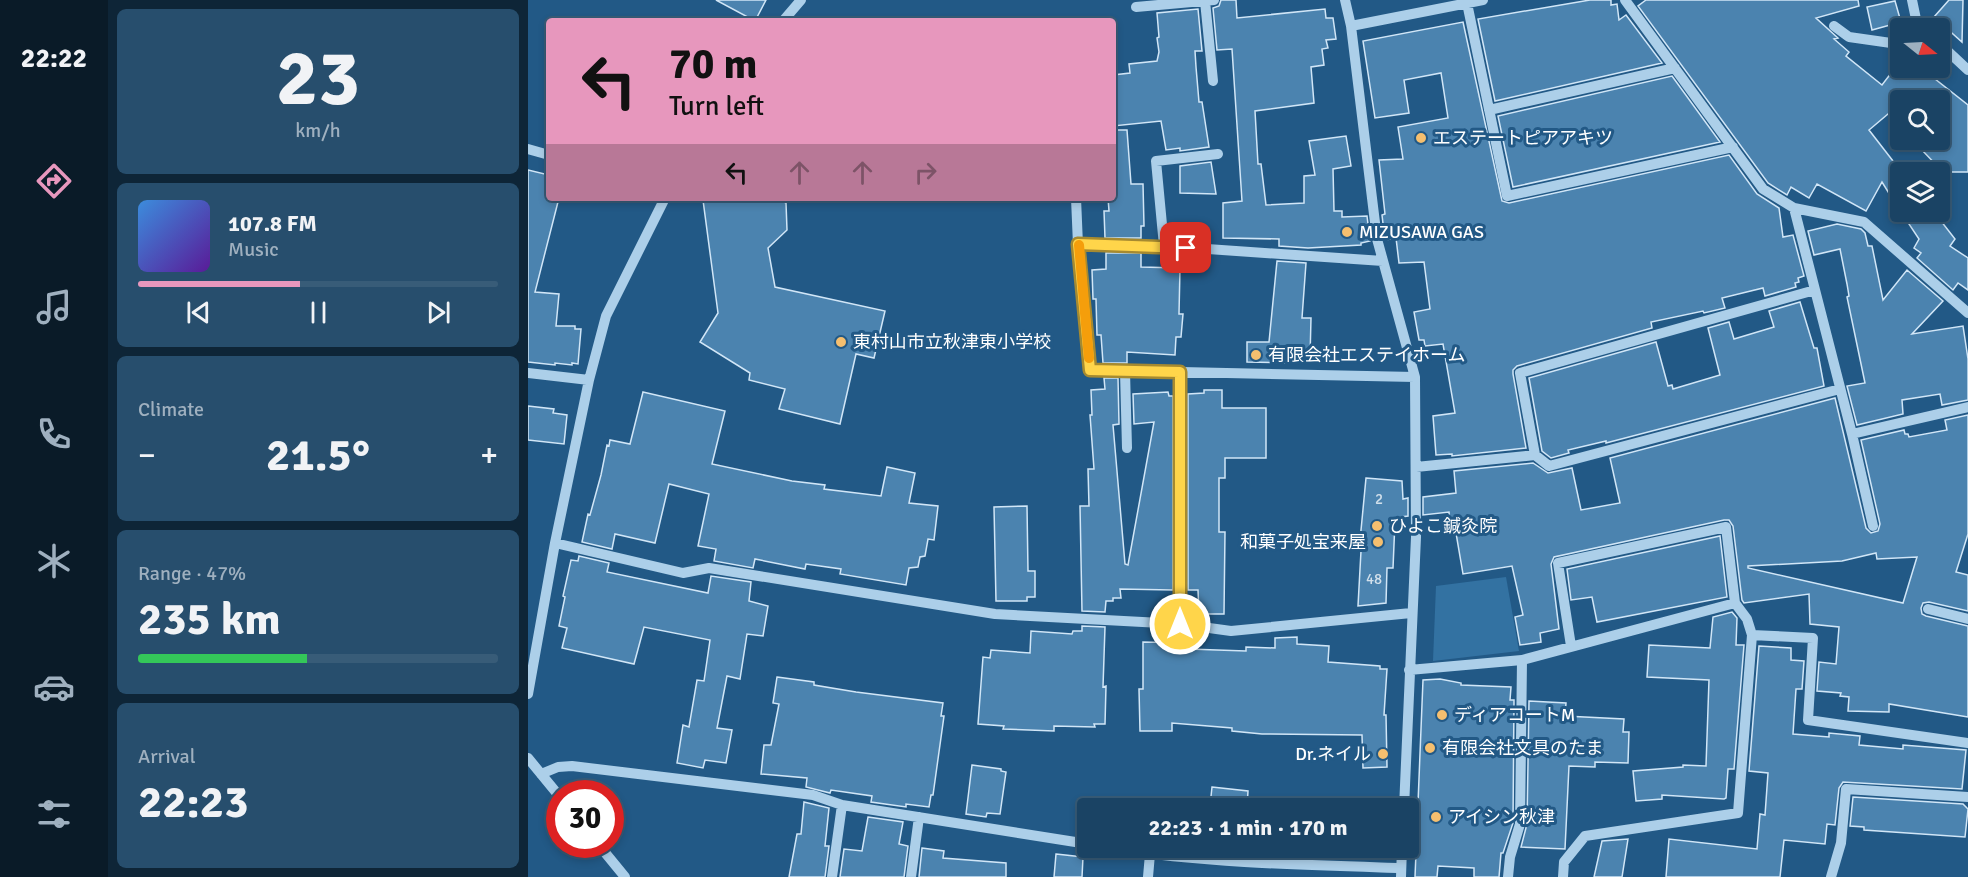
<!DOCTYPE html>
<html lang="en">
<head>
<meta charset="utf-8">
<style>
	body { margin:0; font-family:Signika,"Noto Sans JP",sans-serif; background:#274e6d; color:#f1f3f6; height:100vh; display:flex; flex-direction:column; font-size:22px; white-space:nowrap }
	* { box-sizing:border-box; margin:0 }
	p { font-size:20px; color:#9fb0bf }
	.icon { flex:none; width:33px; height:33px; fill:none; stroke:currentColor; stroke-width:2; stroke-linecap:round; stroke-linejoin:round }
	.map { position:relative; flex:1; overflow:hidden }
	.side { display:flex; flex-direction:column; gap:9px; padding:9px; background:#0e2537; width:420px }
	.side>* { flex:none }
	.top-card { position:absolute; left:18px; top:18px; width:570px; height:183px; border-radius:6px; box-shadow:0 3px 9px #0003,0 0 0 2px #385c78; background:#e797bd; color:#111; overflow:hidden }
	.needle { width:39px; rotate:108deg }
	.controls { position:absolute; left:1362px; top:18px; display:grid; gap:12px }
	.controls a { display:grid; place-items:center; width:60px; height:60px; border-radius:6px; background:#1a4364; box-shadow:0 3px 9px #0003,0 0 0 2px #385c78; font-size:30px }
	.speed { position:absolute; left:18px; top:780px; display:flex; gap:12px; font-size:30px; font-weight:700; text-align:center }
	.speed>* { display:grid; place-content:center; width:78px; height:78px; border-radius:50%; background:#1a4364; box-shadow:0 3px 9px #0003,0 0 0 2px #385c78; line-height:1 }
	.speed .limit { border:9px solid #d22; background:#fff; color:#111 }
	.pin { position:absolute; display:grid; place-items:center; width:51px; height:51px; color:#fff; margin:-26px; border-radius:12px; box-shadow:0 3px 9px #0006 }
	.me { position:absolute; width:66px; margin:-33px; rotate:0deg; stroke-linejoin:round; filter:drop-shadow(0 0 4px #0008) }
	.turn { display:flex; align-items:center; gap:21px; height:126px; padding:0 24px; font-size:27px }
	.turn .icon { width:78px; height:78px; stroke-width:2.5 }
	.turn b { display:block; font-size:42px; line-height:51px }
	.lanes { display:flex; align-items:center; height:57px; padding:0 24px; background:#0003; justify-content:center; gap:30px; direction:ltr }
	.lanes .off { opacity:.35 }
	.big { font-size:45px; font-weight:700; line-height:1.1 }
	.side .tile { flex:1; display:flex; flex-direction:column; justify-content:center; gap:9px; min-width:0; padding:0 21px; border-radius:9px; background:#274e6d }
	.side .dial { align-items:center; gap:0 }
	.dial b { font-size:78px; line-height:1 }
	.song { display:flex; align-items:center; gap:18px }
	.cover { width:72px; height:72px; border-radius:9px; background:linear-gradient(135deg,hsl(210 70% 55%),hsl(270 70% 35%)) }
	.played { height:6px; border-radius:3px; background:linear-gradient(90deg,#e797bd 45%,#385c78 45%) }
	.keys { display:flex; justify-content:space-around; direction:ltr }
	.heat { display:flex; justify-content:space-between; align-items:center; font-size:33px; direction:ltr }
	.charge { height:9px; border-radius:4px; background:linear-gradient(90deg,#34c759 47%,#385c78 0) }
	.trip { position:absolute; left:549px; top:798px; width:342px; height:60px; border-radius:6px; background:#1a4364; box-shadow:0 3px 9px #0003,0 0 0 2px #385c78; font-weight:700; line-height:60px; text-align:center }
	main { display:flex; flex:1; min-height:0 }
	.tab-bar { display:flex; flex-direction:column; width:108px; justify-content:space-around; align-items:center; background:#0a1b28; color:#9fb0bf }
	.tab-bar .icon { width:42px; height:42px }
	.tab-bar .selected { color:#e797bd }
	.tab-bar b { font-size:27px; color:#f1f3f6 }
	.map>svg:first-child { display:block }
	.green { fill:#3372a2 }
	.building { fill:#4b83af; stroke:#d1e6f7; stroke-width:1.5; fill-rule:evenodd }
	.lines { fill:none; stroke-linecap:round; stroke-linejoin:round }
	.minor { stroke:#accfe9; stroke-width:10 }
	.route-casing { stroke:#a68a30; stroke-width:15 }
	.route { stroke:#ffd54a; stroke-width:10 }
	.slow { stroke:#f59e0b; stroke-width:10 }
	.poi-dot { fill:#f5bf6f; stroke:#225986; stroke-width:2 }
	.labels { text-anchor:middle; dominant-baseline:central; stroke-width:6; stroke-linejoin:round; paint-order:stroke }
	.number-label { font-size:15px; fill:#d2e0eb }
	.poi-label { font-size:18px; fill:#fff; stroke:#225986; text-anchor:start }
</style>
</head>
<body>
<main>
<nav class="tab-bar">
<b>22:22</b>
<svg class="icon selected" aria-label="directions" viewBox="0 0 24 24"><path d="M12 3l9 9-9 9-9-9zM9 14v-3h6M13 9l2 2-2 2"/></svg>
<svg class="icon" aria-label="music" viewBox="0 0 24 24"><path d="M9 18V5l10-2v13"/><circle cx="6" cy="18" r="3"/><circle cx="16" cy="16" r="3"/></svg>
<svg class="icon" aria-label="phone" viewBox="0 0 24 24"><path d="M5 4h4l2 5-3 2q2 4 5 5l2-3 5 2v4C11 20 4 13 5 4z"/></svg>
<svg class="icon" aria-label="climate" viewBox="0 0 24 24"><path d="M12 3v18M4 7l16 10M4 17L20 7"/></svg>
<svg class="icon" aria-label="car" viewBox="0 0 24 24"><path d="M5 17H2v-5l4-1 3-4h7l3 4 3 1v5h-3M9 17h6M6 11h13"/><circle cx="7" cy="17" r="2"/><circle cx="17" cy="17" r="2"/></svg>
<svg class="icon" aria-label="filters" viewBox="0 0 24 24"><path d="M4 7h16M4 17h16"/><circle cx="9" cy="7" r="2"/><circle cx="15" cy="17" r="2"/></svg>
</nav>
<section class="side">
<div class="tile dial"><b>23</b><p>km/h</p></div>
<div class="tile">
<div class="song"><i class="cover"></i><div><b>107.8 FM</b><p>Music</p></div></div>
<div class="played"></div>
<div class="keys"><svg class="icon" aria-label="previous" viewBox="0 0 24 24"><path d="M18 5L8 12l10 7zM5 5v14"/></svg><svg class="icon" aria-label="pause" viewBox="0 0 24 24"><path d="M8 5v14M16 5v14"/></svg><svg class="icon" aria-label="next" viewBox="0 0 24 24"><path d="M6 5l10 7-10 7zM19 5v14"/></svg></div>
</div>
<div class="tile"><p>Climate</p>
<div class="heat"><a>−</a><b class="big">21.5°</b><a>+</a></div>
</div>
<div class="tile"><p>Range · 47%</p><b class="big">235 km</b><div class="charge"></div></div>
<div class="tile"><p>Arrival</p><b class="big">22:23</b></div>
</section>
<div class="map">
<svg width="1440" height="877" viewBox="0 0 1440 877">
	<rect width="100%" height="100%" fill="#225986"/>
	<path class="green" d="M 978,577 L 991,651 L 905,661 L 908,586 Z"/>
	<path class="building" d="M 188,0 L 238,0 L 227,21 Z
		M 693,0 L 708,0 L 709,18 L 797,9 L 798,18 L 805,18 L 808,39 L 798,40 L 800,48 L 794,49 L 796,65 L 783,67 L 786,103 L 727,111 L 730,164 L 733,164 L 738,205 L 776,203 L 776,176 L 787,175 L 781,141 L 818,136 L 823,166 L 805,169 L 806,211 L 814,211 L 814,217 L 839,216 L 842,241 L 833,243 L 833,245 L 780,248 L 751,246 L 751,239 L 695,238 L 695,203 L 714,201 L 704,49 L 689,50 L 685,8 L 691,6 Z
		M 1062,0 L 1083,0 L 1083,5 L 1089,4 L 1091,20 L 1098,15 L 1134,63 L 967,101 L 950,19 Z
		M 1118,0 L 1330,0 L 1331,6 L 1288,18 L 1310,38 L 1306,39 L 1321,52 L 1318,56 L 1354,85 L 1367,68 L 1393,68 L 1440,105 L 1440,172 L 1415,172 L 1392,148 L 1399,140 L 1412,140 L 1412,100 L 1372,100 L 1372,127 L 1360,114 L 1341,130 L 1372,170 L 1372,211 L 1354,182 L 1338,211 L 1289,184 L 1281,198 L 1263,187 L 1259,195 L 1240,183 L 1110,6 Z
		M 1421,0 L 1435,0 L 1434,42 L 1406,17 Z
		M 1367,1 L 1373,22 L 1344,30 L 1339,7 Z
		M 670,9 L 674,51 L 667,51 L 668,67 L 671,102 L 674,102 L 681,147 L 652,151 L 652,148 L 638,150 L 633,121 L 585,126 L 585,75 L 602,73 L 601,64 L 629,61 L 631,52 L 629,38 L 631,37 L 629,13 Z
		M 935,22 L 974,201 L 981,203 L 1201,155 L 1229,194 L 1251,208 L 1255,237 L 1265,235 L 1276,276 L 1270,278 L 1271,282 L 1267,283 L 1268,287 L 1237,296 L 1235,288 L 1194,298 L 1197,308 L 1176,313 L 1175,311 L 1123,322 L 1124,328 L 989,366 L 985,370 L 985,374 L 998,448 L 924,456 L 924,454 L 908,455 L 905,416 L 927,413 L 915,344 L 897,346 L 896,340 L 891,340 L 886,312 L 902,309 L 896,262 L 871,263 L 868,238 L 857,240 L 854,215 L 857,214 L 851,160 L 875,159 L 870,127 L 920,118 L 913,73 L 876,80 L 881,113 L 847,118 L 835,41 Z
		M 1144,76 L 1192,142 L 985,187 L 970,116 Z
		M 585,130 L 599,130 L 603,184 L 615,184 L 616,226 L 613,226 L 613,238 L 577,238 L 576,211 L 581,211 L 580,198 L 585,198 Z
		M 683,162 L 688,194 L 652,193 L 652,166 Z
		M 0,170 L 21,175 L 21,198 L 31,198 L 7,292 L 31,294 L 28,326 L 47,326 L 47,329 L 53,329 L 50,364 L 44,363 L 44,365 L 27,363 L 27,365 L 0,362 Z
		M 185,198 L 248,198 L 258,203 L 259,230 L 240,248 L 247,287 L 357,311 L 346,358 L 328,354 L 312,424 L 251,409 L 257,389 L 221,380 L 222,373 L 172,342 L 190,313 L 175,200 Z
		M 1373,212 L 1406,212 L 1427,239 L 1422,246 L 1440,258 L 1440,290 L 1430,283 L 1425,290 L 1389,258 L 1393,253 L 1386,248 L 1391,239 Z
		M 1309,224 L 1333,229 L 1337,233 L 1340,246 L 1344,246 L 1355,300 L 1379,270 L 1415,301 L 1384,334 L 1435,326 L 1440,359 L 1440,400 L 1414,405 L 1412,394 L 1374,400 L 1375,414 L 1329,425 L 1319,386 L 1337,383 L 1319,297 L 1321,296 L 1319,284 L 1312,249 L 1286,255 L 1280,231 Z
		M 578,253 L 613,253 L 613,267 L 652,268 L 651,314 L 655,314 L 653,337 L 648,337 L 647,355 L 599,352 L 599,363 L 575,363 L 573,335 L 569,335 L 568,299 L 565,299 L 564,270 L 578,269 Z
		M 749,261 L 778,263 L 774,318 L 783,318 L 782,358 L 771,357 L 771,363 L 719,362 L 719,342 L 741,342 Z
		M 1272,302 L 1286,348 L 1289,348 L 1296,386 L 1078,443 L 1078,441 L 1040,450 L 1041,453 L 1023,458 L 1014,451 L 1001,378 L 1128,342 L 1140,386 L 1144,385 L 1145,389 L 1192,375 L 1180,328 L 1201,322 L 1206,339 L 1246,327 L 1241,311 Z
		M 576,378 L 590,378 L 591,424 L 585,425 L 597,564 L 600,565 L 626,422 L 606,424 L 605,394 L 640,392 L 641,396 L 645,396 L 645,590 L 592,589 L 593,598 L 585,598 L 585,601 L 578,601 L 577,612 L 554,611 L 552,506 L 561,506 L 560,469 L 566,469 L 562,415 L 564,415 L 563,390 L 577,389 Z
		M 676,390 L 694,390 L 694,408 L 738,408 L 738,458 L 697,458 L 697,478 L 691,478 L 691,532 L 697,532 L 696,614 L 671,614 L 670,590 L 660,590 L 660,394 L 676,393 Z
		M 115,392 L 197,411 L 184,464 L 264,481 L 297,485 L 296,489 L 353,496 L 359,467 L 387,473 L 381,503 L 410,506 L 406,540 L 400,539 L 397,556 L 392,557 L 390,567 L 381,568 L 378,585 L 312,574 L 313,569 L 278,564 L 277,569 L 227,559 L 225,568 L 186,561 L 188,549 L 170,546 L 181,494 L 141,484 L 127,543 L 87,534 L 84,549 L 54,542 L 60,514 L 62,515 L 73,475 L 79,445 L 81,446 L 82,440 L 102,444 Z
		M 1307,398 L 1338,528 L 1343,533 L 1350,531 L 1352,524 L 1333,440 L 1376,430 L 1377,434 L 1380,434 L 1381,437 L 1419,430 L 1417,420 L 1440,415 L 1440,534 L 1428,572 L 1440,575 L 1440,611 L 1401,602 L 1395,603 L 1393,608 L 1394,614 L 1398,616 L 1440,626 L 1440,717 L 1361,704 L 1361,712 L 1320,711 L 1321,697 L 1312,696 L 1313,693 L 1289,691 L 1291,662 L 1308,664 L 1311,627 L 1282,624 L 1281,594 L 1216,603 L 1214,600 L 1205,526 L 1201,520 L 1196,520 L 1026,557 L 1023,564 L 1031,629 L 1012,633 L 1013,642 L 992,645 L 987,617 L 995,615 L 984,566 L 935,574 L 928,533 L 923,533 L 921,512 L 895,515 L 895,497 L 928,493 L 926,471 L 1005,463 L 1020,473 L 1044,468 L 1053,510 L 1092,503 L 1082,458 ZM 1348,553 L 1349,559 L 1389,557 L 1375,603 L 1220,568 L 1220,566 L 1314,561 Z
		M 0,406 L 26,409 L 25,413 L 39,415 L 36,444 L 0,440 Z
		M 838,478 L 874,481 L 875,499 L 880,498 L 880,516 L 873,517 L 873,522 L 867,521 L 865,568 L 859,568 L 858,603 L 830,606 L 833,551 L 831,551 Z
		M 499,506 L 500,571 L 507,571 L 507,597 L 499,597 L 499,601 L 468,601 L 466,507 Z
		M 1192,536 L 1199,597 L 1069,622 L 1064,597 L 1043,600 L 1039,569 Z
		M 51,556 L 81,563 L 79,572 L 180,593 L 183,576 L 223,582 L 221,601 L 240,606 L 235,636 L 219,634 L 212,679 L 199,676 L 189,728 L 204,730 L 198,763 L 177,760 L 175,768 L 149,763 L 155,725 L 161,727 L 169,680 L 176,681 L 182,640 L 116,627 L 106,664 L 34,648 L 39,628 L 31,626 L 37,597 L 35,596 L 43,560 L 50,561 Z
		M 1204,612 L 1209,618 L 1208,645 L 1216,645 L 1206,769 L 1200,769 L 1198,798 L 1196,799 L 1134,795 L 1134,799 L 1108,801 L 1105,771 L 1155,767 L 1155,765 L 1178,766 L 1181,680 L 1119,677 L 1121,645 L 1182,648 L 1185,617 Z
		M 554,626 L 577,627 L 575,687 L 578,686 L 577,724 L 566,724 L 567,727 L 526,726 L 526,731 L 475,729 L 476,726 L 450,724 L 455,657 L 462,658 L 463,650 L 502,653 L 503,631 L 544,634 L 545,631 L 554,631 Z
		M 769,637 L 769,644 L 801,646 L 800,662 L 852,666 L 852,669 L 859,669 L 856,715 L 858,715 L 859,767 L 835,768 L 834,735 L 734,734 L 704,731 L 704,728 L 644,723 L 644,731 L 612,731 L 611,689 L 615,689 L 615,642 L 660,643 L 660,649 L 718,651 L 718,647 L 747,648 L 747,638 Z
		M 1231,646 L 1263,648 L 1263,660 L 1276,661 L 1274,689 L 1268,689 L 1265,734 L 1301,737 L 1301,733 L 1332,736 L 1331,745 L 1375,749 L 1375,745 L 1438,750 L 1434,789 L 1315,782 L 1311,788 L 1307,825 L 1299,824 L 1297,844 L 1256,840 L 1252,877 L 1138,877 L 1141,839 L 1229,849 L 1232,814 L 1237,815 L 1240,773 L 1221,771 Z
		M 249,677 L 286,682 L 286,685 L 328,692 L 415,703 L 413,716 L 416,716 L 405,795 L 403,795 L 401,807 L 378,804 L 378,807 L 343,802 L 344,796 L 303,790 L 302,793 L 278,787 L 279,778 L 233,774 L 236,745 L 243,745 L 251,704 L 245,703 Z
		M 912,679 L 933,683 L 933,685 L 983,687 L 982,700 L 986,700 L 985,823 L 975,853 L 973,853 L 971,877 L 946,877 L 946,868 L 910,866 L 909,877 L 887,877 L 895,680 Z
		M 1001,701 L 1038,703 L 1037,716 L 1096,719 L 1095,732 L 1101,732 L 1100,763 L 1067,762 L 1067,767 L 1041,766 L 1037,849 L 993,847 L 999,824 Z
		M 444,765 L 473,769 L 473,771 L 478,772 L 472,814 L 459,813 L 458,817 L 438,814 Z
		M 684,787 L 720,791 L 719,808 L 687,808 L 687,806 L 682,806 Z
		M 1325,797 L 1435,804 L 1440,809 L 1437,837 L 1336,830 L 1336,827 L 1322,826 Z
		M 276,802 L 301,808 L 297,846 L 301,846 L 297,877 L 261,877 L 269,834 L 273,834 Z
		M 340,817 L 375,822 L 371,844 L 380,846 L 376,877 L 312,877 L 316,849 L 334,851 Z
		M 1100,839 L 1094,877 L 1066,877 L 1074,841 Z
		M 394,848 L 416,851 L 415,858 L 478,863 L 478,877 L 391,877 Z
		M 528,854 L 555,857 L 554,877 L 526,877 Z"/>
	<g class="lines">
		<path class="minor" d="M 817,0 L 823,26 L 849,239 L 887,377 L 888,537 L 876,808
			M 1097,0 L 1235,189 L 1266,208 L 1336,222 L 1440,313
			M 1384,0 L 1389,24 L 1394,28
			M 677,1 L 685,81
			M 939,3 L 979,196 L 1205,147
			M 608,7 L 686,0
			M 255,21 L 273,0
			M 823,26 L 955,0
			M 1306,26 L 1321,37 L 1370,44 L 1372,41
			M 1412,44 L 1440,70
			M 961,110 L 1147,68
			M 0,149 L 21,155
			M 548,198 L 550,245 L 562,370 L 887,377
			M 1266,208 L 1324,434 L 1345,526
			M 550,245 L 636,246 L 855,261
			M 636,246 L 628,161 L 690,154
			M 597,371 L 599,448
			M 652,372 L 652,624
			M 0,373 L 61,380
			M 1324,434 L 1440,407
			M 1007,455 L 992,373 L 1287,290
			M 888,467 L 1007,455 L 1021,466 L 1312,389
			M 27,543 L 155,573 L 181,568 L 467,614 L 652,624 L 703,631 L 883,613
			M 1400,609 L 1440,619
			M 1043,646 L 1030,563 L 1198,527 L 1207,603 L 1219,619 L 1224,635 L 1285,638 L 1280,720 L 1440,743
			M 881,670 L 994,660 L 1207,603
			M 0,694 L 27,543 L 61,380 L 78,316 L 137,198
			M 0,758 L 32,797
			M 13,774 L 30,767 L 44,766 L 285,795 L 314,805 L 560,844
			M 70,844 L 97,877
			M 581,848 C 678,863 775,865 873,868
			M 304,877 L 314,805
			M 383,877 L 391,817
			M 620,877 L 622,854
			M 873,877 L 874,848
			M 980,877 L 982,857 L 992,824 L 994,660
			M 1035,877 L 1036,862 L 1057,836 L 1210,813 L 1224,635
			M 1303,877 L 1313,843 L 1318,789 L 1440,797"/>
	</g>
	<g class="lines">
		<g class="route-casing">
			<path id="route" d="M 652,624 L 652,372 L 562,370 L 550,244 L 658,248"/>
		</g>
		<use href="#route" class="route"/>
		<path class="slow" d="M 551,245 L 561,358"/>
	</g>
	<g class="poi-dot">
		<circle cx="893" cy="138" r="6"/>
		<circle cx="819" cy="232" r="6"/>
		<circle cx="313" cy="342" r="6"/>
		<circle cx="728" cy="355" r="6"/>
		<circle cx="849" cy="526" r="6"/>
		<circle cx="850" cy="542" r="6"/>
		<circle cx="914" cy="715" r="6"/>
		<circle cx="902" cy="748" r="6"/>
		<circle cx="855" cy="754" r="6"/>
		<circle cx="908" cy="817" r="6"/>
	</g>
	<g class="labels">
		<g class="number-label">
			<text x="851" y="499">2</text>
			<text x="846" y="579">48</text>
		</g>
		<g class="poi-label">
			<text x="905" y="138">エステートピアアキツ</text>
			<text x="831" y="232">MIZUSAWA GAS</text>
			<text x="325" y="342">東村山市立秋津東小学校</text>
			<text x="740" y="355">有限会社エステイホーム</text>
			<text x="861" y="526">ひよこ鍼灸院</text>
			<text x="838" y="542" text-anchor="end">和菓子処宝来屋</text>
			<text x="926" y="715">ディアコートM</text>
			<text x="914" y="748">有限会社文具のたま</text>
			<text x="843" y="754" text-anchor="end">Dr.ネイル</text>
			<text x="920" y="817">アイシン秋津</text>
		</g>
	</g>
</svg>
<div class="controls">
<a><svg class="needle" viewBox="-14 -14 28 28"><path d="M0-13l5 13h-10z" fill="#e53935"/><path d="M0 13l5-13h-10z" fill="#9fb0bf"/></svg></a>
<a><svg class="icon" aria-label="search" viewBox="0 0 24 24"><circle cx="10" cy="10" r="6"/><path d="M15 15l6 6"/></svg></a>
<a><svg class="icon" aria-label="layers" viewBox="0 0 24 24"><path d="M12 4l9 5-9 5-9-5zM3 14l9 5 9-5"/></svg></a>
</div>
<div class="speed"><div class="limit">30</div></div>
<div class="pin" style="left:658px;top:248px;background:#d93025"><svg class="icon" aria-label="arrive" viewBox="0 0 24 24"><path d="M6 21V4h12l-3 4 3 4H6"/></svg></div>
<svg class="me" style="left:652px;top:624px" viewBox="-20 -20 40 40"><circle r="17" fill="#ffd54a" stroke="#fff" stroke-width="3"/><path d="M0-11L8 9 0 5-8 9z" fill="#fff"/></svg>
<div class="trip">22:23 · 1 min · 170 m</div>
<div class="top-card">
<div class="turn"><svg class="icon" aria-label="left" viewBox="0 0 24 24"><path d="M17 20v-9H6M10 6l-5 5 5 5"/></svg><div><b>70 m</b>Turn left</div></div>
<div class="lanes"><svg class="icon" aria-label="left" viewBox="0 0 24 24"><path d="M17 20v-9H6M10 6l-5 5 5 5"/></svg><svg class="icon off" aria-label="ahead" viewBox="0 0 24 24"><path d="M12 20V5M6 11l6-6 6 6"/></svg><svg class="icon off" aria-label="ahead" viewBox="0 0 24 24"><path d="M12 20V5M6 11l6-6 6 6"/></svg><svg class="icon off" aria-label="right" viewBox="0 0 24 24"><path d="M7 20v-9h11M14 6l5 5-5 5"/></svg></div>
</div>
</div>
</main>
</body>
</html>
